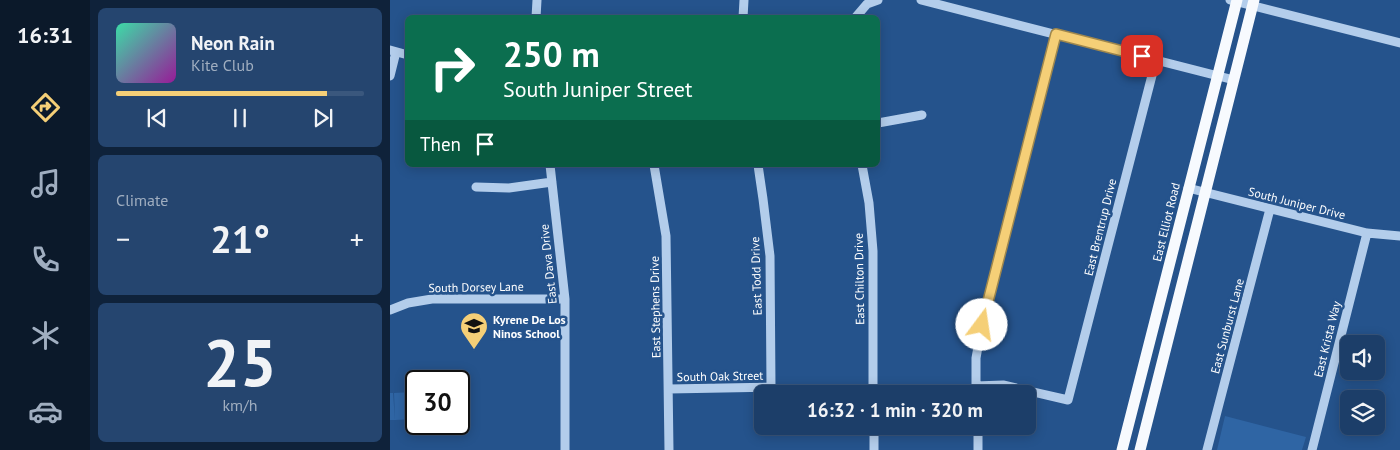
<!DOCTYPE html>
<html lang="en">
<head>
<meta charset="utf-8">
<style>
	body { margin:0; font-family:"PT Sans",sans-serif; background:#25456f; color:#f1f3f6; height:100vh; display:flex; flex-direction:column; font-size:19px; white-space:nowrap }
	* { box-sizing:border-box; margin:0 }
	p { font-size:16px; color:#a0aec0 }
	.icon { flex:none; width:28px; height:28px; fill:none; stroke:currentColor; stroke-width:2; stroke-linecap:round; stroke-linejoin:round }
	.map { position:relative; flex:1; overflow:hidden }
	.details { display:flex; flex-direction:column; gap:8px; padding:8px; background:#0f223a; width:300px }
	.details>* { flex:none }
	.hud { position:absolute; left:15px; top:15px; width:475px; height:152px; border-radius:8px; box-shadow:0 2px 12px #0003,0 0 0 1px #3a577d; background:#0b6e4f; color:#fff; overflow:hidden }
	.fabs { position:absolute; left:950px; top:335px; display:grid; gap:10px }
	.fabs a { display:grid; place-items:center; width:45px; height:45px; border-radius:8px; background:#1c3e69; box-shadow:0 2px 12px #0003,0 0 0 1px #3a577d; font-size:25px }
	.speed { position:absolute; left:15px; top:370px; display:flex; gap:10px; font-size:25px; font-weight:700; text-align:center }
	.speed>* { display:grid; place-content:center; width:65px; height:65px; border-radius:50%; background:#1c3e69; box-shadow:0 2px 12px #0003,0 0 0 1px #3a577d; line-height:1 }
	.speed .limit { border:2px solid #111; border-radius:8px; background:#fff; color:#111 }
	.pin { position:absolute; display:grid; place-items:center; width:42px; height:42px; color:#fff; margin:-21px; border-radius:10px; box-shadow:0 2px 8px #0006 }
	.me { position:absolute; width:55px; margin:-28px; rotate:14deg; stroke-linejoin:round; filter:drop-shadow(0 0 4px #0008) }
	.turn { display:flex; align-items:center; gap:18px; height:105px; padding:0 15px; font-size:22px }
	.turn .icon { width:65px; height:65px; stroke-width:2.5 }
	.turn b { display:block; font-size:35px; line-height:42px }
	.then { display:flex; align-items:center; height:48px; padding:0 15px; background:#0003; gap:10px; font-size:19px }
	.big { font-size:38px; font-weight:700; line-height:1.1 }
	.details .card { flex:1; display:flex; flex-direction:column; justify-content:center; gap:8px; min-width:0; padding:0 18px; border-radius:8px; background:#25456f }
	.details .dial { align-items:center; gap:0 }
	.dial b { font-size:65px; line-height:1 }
	.song { display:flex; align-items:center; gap:15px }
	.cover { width:60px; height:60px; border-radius:8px; background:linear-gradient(135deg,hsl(160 70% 55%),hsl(300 70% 35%)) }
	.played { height:5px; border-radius:2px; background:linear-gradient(90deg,#f5cf77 85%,#3a577d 85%) }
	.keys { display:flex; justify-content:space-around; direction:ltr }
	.heat { display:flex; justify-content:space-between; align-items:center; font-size:28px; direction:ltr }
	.trip { position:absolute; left:364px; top:385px; width:282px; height:50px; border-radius:8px; background:#1c3e69; box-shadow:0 2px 12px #0003,0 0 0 1px #3a577d; font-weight:700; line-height:50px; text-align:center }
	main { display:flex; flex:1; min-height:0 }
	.menu { display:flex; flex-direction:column; width:90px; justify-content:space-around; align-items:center; background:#0b192a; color:#a0aec0 }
	.menu .icon { width:35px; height:35px }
	.menu .current { color:#f5cf77 }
	.menu b { font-size:22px; color:#f1f3f6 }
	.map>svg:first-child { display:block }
	.green { fill:#2f65a4 }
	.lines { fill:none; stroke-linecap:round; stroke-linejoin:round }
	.minor { stroke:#b3cdeb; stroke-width:9 }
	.major { stroke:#f7fafe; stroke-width:11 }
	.route-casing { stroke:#9f874d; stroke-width:12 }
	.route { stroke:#f5cf77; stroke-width:9 }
	.labels { text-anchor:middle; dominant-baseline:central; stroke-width:5; stroke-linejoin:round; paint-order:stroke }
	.street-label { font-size:12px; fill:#fff; stroke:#25538c }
	.poi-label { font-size:12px; font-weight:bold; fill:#fff; stroke:#25538c; text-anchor:start }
</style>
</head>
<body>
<main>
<nav class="menu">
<b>16:31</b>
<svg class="icon current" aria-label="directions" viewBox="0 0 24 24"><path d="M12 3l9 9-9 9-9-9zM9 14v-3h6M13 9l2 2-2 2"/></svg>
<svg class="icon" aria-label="music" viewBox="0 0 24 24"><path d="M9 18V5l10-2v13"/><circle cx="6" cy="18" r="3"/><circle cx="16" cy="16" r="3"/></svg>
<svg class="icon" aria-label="phone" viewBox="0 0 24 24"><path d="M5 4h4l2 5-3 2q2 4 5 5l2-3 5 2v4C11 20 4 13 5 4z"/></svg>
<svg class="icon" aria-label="climate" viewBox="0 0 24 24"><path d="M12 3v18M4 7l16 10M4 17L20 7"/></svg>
<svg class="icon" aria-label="car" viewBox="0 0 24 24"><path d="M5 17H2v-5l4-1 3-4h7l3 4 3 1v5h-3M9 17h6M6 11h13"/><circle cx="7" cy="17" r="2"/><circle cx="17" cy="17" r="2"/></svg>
</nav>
<section class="details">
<div class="card">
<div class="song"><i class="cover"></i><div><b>Neon Rain</b><p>Kite Club</p></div></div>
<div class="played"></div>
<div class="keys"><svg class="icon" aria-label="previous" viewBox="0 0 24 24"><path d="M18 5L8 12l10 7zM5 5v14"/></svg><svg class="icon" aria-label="pause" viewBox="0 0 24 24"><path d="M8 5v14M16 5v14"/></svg><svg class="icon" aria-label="next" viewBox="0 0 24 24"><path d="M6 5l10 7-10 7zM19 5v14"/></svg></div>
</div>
<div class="card"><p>Climate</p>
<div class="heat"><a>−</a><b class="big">21°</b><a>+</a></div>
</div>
<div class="card dial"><b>25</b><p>km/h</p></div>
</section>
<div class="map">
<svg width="1010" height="450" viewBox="0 0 1010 450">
	<rect width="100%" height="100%" fill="#25538c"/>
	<path class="green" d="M 22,392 L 23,419 L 5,420 L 4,393 Z
		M 0,393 L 3,393 L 5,420 L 0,420 Z
		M 835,416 L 916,437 L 912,450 L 827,450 Z"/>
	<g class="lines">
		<path class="minor" d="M 531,0 L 844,80
			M 840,0 L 1010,43
			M 146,18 L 147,0
			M 353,18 L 354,0
			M 465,18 L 477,4 L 488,0
			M 0,50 L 18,55
			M 0,76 L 6,52
			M 488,123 L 532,115
			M 160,165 L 175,299 L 175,450
			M 264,165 L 276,236 L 279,450
			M 472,165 L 479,203 L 483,251 L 483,394
			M 86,187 L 119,188 L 162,182
			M 798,188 L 977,233 L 1010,236
			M 0,310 L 18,303 L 42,299 L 175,299
			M 586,386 L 613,385 L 678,400 L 766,60
			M 279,389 L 381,387 L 380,256 L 373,199 L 368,165
			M 586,394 L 586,358 L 592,325 L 666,34
			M 484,426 L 484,450
			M 588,426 L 588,450
			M 817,450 L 880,209
			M 922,450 L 977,233"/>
		<path class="major" d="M 732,450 L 847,0
			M 750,450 L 864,0"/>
	</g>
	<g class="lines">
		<g class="route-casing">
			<path id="route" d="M 592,325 L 666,34 L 752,56"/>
		</g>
		<use href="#route" class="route"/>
	</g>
	<defs>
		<g id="school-pin" transform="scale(1.4375)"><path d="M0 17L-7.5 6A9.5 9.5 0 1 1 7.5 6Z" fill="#f5cf77" stroke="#25538c"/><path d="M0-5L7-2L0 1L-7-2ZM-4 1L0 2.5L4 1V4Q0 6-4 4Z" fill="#111"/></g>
	</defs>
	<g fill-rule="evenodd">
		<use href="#school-pin" x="84" y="326"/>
	</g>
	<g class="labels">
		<g class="street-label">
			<text transform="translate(907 203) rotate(14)">South Juniper Drive</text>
			<text transform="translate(776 222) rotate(-76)">East Elliot Road</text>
			<text transform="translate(710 227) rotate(-76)">East Brentrup Drive</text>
			<text transform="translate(158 264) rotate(-96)">East Dava Drive</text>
			<text transform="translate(366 276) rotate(-92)">East Todd Drive</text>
			<text transform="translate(469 279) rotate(-91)">East Chilton Drive</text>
			<text transform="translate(86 287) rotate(-1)">South Dorsey Lane</text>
			<text transform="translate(265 307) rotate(-91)">East Stephens Drive</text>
			<text transform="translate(837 326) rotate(-75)">East Sunburst Lane</text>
			<text transform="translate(937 339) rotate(-76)">East Krista Way</text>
			<text transform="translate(330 376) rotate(-1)">South Oak Street</text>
		</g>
		<g class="poi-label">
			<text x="103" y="319">Kyrene De Los<tspan x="103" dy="14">Ninos School</tspan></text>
		</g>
	</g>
</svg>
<div class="fabs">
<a><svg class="icon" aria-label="sound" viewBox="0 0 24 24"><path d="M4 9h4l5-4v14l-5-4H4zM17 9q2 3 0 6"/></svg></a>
<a><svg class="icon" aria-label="layers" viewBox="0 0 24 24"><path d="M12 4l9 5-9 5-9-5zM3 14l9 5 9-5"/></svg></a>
</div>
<div class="speed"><div class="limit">30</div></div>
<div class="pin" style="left:752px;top:56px;background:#d93025"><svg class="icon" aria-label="arrive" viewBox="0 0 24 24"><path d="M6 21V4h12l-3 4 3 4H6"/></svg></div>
<svg class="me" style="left:592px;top:325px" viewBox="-20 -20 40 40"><circle r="19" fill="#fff"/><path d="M0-13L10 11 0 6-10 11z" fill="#f5cf77"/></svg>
<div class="trip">16:32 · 1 min · 320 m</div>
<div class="hud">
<div class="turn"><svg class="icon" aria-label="right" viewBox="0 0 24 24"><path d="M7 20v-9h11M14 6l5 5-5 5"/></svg><div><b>250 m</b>South Juniper Street</div></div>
<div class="then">Then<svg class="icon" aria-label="arrive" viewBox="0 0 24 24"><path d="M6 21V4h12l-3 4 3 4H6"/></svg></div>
</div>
</div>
</main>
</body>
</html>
